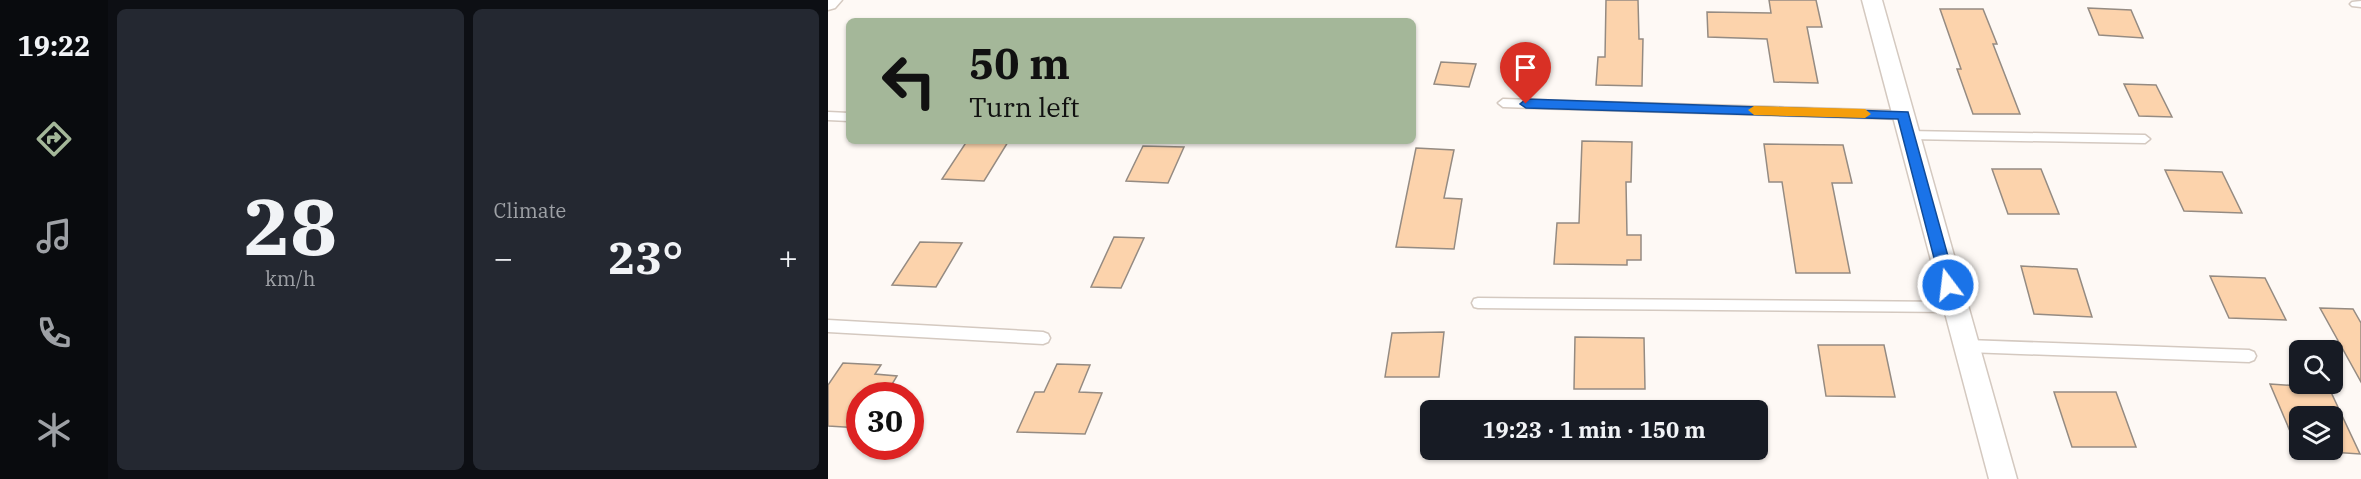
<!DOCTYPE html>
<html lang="en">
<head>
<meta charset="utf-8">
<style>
	body { margin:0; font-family:"IBM Plex Serif",serif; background:#242831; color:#f1f3f6; height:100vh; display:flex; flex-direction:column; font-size:22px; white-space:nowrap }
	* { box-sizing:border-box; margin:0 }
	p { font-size:20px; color:#9ea1a6 }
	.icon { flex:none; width:33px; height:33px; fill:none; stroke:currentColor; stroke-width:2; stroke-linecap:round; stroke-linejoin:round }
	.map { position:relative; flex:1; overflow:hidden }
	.panel { display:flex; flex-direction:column; gap:9px; padding:9px; background:#0d0f14; width:720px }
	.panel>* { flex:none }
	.hud { position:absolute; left:18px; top:18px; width:570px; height:126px; border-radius:9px; box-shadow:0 2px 4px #0004; background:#a4b799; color:#111; overflow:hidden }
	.tools { position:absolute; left:1461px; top:340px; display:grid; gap:12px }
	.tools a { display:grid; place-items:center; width:54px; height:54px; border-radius:9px; background:#171b24; box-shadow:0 2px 4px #0004; font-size:30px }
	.speed { position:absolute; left:18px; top:382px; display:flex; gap:12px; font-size:30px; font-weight:700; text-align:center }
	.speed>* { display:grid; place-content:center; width:78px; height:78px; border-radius:50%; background:#171b24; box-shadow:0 2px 4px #0004; line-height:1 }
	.speed .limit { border:9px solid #d22; background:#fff; color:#111 }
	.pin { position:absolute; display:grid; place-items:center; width:51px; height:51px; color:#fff; margin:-62px -26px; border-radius:50% 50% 50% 0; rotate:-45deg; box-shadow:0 0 6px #0007 }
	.pin .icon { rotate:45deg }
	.me { position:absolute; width:66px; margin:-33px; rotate:345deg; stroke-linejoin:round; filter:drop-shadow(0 0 4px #0008) }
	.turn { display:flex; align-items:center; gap:21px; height:126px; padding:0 24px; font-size:27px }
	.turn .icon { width:78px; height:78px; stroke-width:2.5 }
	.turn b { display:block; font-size:42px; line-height:51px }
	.big { font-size:45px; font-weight:700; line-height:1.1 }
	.panel .card { flex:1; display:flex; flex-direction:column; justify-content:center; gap:9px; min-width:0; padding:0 21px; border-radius:9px; background:#242831 }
	.panel .dial { align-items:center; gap:0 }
	.dial b { font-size:78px; line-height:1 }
	.heat { display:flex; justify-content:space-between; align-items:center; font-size:33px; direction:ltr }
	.panel .tiles { flex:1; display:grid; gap:9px; grid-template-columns:repeat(2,1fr) }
	.trip { position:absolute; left:592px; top:400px; width:348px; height:60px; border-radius:9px; background:#171b24; box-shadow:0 2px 4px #0004; font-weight:700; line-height:60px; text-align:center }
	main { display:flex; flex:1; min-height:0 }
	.menu { display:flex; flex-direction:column; width:108px; justify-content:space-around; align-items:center; background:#090b0e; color:#9ea1a6 }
	.menu .icon { width:42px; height:42px }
	.menu .current { color:#a4b799 }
	.menu b { font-size:27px; color:#f1f3f6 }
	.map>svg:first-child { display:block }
	.building { fill:#fcd3ac; stroke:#958b82; stroke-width:1.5 }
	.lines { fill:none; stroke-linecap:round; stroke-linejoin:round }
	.service-casing { stroke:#d4c9c0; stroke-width:3 }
	.minor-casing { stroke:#d4c9c0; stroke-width:3 }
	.service { fill:#fff; fill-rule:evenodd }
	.minor { fill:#fff; fill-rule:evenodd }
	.route { fill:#1a73e8; stroke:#114b97; stroke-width:1.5 }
	.slow { fill:#f59e0b }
</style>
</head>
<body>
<main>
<nav class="menu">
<b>19:22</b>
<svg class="icon current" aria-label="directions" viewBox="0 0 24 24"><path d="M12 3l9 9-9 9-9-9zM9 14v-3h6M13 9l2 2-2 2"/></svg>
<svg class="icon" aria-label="music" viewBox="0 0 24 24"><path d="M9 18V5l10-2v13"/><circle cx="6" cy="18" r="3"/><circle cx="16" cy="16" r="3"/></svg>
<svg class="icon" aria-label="phone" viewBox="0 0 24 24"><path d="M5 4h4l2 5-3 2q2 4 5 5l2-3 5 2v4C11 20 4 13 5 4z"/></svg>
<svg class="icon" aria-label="climate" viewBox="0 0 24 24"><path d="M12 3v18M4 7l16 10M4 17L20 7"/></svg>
</nav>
<section class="panel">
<div class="tiles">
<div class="card dial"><b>28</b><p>km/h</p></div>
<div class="card"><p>Climate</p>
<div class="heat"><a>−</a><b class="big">23°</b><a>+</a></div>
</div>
</div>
</section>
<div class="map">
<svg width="1533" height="479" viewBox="0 0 1533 479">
	<rect width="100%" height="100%" fill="#fef9f5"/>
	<path class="building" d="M 778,0 L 810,0 L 811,39 L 815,39 L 814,86 L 768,85 L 770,57 L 777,57 Z
		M 941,0 L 988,0 L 994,27 L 979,27 L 990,83 L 946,82 L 939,39 L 880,37 L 879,12 L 943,13 Z
		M 1260,8 L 1303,10 L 1315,38 L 1271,35 Z
		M 1112,9 L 1155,9 L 1169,44 L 1165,44 L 1192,114 L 1145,114 L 1129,69 L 1133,69 Z
		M 613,62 L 648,64 L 641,87 L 606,84 Z
		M 1296,84 L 1328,85 L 1344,117 L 1311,116 Z
		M 139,141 L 180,142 L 156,181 L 114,179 Z
		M 754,141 L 804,142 L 803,182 L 798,182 L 799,235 L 813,235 L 813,260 L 799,260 L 799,265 L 726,264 L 729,223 L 751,223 Z
		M 936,144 L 1015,145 L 1024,183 L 1004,183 L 1022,273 L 968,273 L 954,182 L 941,182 Z
		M 315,146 L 356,147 L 340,183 L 298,181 Z
		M 588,148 L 626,150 L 616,198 L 634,199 L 626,249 L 568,247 Z
		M 1164,169 L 1213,169 L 1231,214 L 1180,214 Z
		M 1337,170 L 1394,172 L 1414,213 L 1356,211 Z
		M 286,237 L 316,238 L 293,288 L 263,287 Z
		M 92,242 L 134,243 L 108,287 L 64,285 Z
		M 1193,266 L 1249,269 L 1264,317 L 1206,314 Z
		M 1382,276 L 1437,278 L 1458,320 L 1401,318 Z
		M 1492,308 L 1525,309 L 1533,323 L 1533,382 Z
		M 616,332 L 611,377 L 557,377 L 564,333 Z
		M 747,337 L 816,338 L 817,389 L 746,389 Z
		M 990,345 L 1056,345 L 1067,397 L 998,396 Z
		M 15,363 L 53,365 L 47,374 L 69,376 L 57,396 L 32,396 L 32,428 L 0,426 L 0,385 Z
		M 229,364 L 262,365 L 251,392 L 274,393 L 257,434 L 189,432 L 207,392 L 216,392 Z
		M 1442,384 L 1501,388 L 1532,454 L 1472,450 L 1504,450 L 1504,417 L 1472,417 L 1470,450 Z
		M 1226,392 L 1288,392 L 1308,447 L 1244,447 Z"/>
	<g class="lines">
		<g class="service-casing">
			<path id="service" d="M 1533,1 L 1533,7 L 1524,6 L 1522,4 L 1524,2 Z
				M 675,99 L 1075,111 L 1080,115 L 1075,119 L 675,107 L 670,103 Z
				M 0,112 L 21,113 L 21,121 L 0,120 Z
				M 1080,131 L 1317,135 L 1322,139 L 1317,143 L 1080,139 L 1075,135 Z
				M 650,298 L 1126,302 L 1130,303 L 1132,307 L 1130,311 L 1126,312 L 650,308 L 646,307 L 644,303 L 646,299 Z
				M 0,320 L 215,332 L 220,334 L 222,338 L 220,342 L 215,344 L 0,332 Z
				M 1139,340 L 1421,350 L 1426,352 L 1428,356 L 1426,360 L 1421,362 L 1139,352 L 1134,350 L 1132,346 L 1134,342 Z"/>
		</g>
		<g class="minor-casing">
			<path id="minor" d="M 0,0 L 14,0 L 7,8 L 0,10 Z
				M 1034,0 L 1054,0 L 1189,479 L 1161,479 Z"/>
		</g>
		<use href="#service" class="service"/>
		<use href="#minor" class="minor"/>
	</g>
	<path class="route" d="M 698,99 L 1080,112 L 1128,285 L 1126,289 L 1115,289 L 1113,285 L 1070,119 L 698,108 L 692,104 Z"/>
	<path class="slow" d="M 926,106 L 1037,109 L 1043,114 L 1037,118 L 926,115 L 920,110 Z"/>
</svg>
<div class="tools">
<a><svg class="icon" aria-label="search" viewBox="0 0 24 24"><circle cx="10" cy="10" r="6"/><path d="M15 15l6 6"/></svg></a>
<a><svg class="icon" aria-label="layers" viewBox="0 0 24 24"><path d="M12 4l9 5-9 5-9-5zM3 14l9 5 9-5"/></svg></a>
</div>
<div class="speed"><div class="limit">30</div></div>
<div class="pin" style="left:698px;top:104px;background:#d93025"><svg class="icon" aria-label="arrive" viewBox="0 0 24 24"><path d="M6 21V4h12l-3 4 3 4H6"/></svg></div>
<svg class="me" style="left:1120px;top:285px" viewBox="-20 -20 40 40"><circle r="17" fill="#1a73e8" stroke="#fff" stroke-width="3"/><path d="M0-11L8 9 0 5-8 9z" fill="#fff"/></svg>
<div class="trip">19:23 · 1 min · 150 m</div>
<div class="hud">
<div class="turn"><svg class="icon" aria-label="left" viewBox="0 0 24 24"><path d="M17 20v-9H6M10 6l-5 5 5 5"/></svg><div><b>50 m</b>Turn left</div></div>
</div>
</div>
</main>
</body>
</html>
